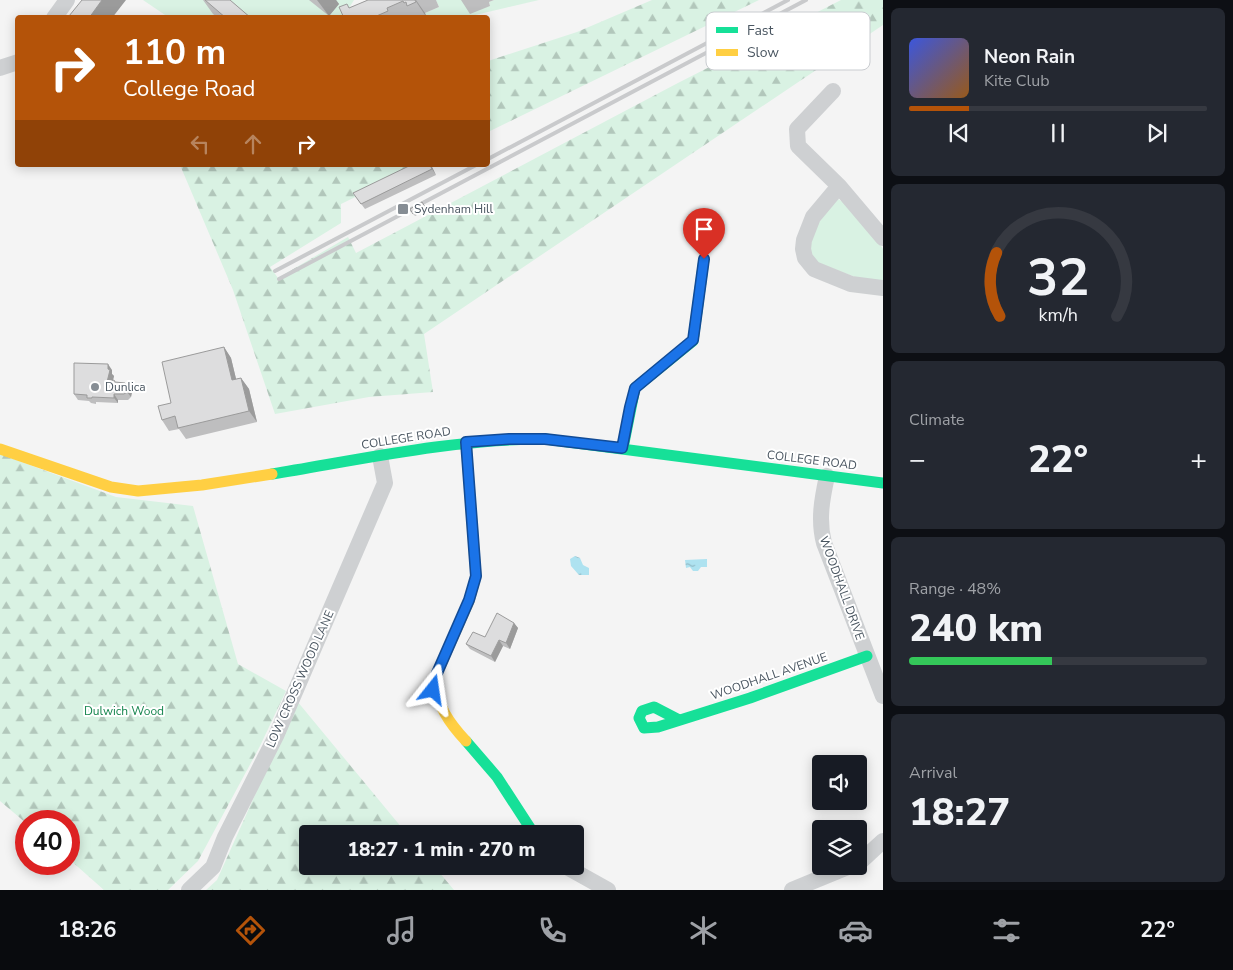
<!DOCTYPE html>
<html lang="en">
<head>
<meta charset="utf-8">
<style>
	body { margin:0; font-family:"Nunito Sans",sans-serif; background:#242831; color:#f1f3f6; height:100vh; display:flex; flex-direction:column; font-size:19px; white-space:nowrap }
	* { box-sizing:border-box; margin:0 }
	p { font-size:16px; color:#9ea1a6 }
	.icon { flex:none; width:28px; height:28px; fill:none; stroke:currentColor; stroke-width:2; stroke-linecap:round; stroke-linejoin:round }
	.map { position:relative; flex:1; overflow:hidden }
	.sheet { display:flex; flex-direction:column; gap:8px; padding:8px; background:#0d0f14; width:350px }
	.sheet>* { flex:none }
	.guide { position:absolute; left:15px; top:15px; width:475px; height:152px; border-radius:5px; box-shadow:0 2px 12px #0003; background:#b45309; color:#fff; overflow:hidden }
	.buttons { position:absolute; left:812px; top:755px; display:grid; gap:10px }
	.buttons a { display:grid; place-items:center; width:55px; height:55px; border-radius:5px; background:#171b24; box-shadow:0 2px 12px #0003; font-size:25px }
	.speed { position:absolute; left:15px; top:810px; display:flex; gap:10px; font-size:25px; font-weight:700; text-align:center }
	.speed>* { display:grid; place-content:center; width:65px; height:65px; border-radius:50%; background:#171b24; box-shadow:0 2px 12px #0003; line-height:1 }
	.speed .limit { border:8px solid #d22; background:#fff; color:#111 }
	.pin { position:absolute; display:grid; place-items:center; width:42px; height:42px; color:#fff; margin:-51px -21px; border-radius:50% 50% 50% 0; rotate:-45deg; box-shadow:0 0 5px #0007 }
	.pin .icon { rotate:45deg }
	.me { position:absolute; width:55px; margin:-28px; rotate:15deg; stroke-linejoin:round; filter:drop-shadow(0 0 4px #0008) }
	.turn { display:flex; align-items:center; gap:18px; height:105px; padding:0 25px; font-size:22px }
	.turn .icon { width:65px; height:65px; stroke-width:2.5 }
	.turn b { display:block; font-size:35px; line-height:42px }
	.lanes { display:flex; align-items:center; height:48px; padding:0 25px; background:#0003; justify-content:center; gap:25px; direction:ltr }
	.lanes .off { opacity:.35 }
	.big { font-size:38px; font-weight:800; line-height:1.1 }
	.sheet .card { flex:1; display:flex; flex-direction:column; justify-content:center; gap:8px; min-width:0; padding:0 18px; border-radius:8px; background:#242831 }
	.sheet .dial { align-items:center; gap:0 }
	.dial svg { height:130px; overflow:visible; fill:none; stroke:#363941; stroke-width:7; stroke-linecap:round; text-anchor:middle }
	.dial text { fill:#f1f3f6; stroke:none }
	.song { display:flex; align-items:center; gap:15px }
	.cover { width:60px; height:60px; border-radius:8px; background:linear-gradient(135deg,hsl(230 70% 55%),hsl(30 70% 35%)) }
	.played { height:5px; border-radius:2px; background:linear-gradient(90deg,#b45309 20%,#363941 20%) }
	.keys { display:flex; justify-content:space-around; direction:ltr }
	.heat { display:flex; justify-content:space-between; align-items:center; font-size:28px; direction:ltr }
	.charge { height:8px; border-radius:4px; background:linear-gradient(90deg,#34c759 48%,#363941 0) }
	.trip { position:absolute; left:299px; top:825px; width:285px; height:50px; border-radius:5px; background:#171b24; box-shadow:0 2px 12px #0003; font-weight:800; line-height:50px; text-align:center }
	.tabs { display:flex; height:80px; justify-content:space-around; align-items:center; background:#090b0e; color:#9ea1a6 }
	.tabs .icon { width:35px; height:35px }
	.tabs .selected { color:#b45309 }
	.tabs b { font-size:22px; color:#f1f3f6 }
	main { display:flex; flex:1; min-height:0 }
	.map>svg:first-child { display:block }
	.grass { fill:#d9f2e3 }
	.forest { fill:url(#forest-firs) }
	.water { fill:url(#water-ripples) }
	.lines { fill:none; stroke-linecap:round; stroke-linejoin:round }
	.street { stroke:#ced0d2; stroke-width:16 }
	.fast { stroke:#16e098; stroke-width:11 }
	.slow { stroke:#ffcf43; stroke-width:11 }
	.rail { stroke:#c9cacc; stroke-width:4 }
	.wall { fill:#bebebf }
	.shaded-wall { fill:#9b9b9b }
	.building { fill:#ddddde; stroke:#9b9b9b }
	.route-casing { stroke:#114b97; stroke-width:12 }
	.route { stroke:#1a73e8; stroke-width:9 }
	.poi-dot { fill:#868d94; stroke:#fff; stroke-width:2 }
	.labels { text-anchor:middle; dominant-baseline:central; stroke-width:4; stroke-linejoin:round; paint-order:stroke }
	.poi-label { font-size:12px; fill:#4a5661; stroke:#fff; text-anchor:start }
	.street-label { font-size:12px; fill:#4a5661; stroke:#fff }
	.park-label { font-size:12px; fill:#17864f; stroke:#fff }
	.key { fill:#fff; stroke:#c9ccd0; stroke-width:1 }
	.key-label { font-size:14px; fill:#4a5661 }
</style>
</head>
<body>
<main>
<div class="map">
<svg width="883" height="890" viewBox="0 0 883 890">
	<defs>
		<pattern id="forest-firs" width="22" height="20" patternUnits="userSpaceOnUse" patternTransform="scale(1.25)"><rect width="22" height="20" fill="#d9f2e3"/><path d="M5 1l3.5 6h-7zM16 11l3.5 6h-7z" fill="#b2c7bb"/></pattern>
		<pattern id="water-ripples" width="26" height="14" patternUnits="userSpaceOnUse" patternTransform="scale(1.25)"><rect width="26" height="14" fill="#aee2f0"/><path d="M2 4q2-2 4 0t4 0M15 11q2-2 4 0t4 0" fill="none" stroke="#90bac6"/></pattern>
	</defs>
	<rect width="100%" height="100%" fill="#f4f4f4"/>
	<path class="grass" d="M 143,0 L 354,0 L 343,18 L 243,17 L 213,13 L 218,17 L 168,17 Z
		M 436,0 L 465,0 L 490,5 L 489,2 L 494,0 L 539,0 L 467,17 L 427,17 L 425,13 L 439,7 Z
		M 838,199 L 843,202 L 873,233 L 883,249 L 883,281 L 868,282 L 816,262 L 810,252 C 813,225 821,219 838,199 Z"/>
	<path class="forest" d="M 652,0 L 759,0 L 488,132 L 488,61 L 577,32 Z
		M 841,0 L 883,0 L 883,25 L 424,334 L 433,392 L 369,397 L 275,414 L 233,290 L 180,165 L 421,165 L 341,204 L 341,223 L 270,267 L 278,278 L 348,237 L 356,253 L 676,84 Z
		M 0,454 L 116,497 L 193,506 L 238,664 L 286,691 L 260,746 L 198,861 L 168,890 L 104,890 L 69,859 L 69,821 L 26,821 L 26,823 L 0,801 Z
		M 297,701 L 407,834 L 308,834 L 308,866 L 434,866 L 454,890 L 206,890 L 217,880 Z"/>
	<path class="water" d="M 575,556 L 580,558 L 583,565 L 589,568 L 589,575 L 579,575 L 571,566 L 570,559 Z
		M 707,559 L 707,567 L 701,567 L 698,571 L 693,571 L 690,567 L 686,568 L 685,560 Z"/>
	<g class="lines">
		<path class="street" d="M 54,18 L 67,0
			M 0,68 L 18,62
			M 833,91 L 797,129 L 798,146 L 839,186 L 883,238
			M 839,186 L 813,217 L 804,240 L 803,249 L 805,258 L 814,269 L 851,284 L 883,288
			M 827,476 C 822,499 818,520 824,543 L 883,696
			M 859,863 L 883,841
			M 565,866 L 608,890
			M 189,890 L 213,867 L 225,837 L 276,736 L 385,483 L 380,456
			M 792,890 L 850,866"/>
		<path class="fast" d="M 623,448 L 635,388 L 693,341 L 704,259
			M 272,474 C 363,459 453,439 545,439 L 883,483
			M 679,720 L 654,707 L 642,711 L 639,718 L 644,728 L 658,727 L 750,698 L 867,656
			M 466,741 L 497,777 L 534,834"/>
		<path class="slow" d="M 466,442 L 476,576 L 469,601 L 434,680 C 437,705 449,723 466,741
			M 0,449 L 111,487 L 138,491 L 202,485 L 272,474"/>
		<path class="rail" d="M 488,159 L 788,0
			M 275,271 L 476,165
			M 279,279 L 806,0"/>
	</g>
	<path class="wall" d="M 203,0 L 230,0 L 251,18 L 218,18 L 213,14 Z
		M 309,0 L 336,0 L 339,4 L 329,16 Z
		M 368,0 L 436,0 L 439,7 L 425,13 L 427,18 L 344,18 L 350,8 Z
		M 461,0 L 494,0 L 489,2 L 490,6 L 470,14 Z
		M 431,165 L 436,175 L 365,209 L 353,193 Z
		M 422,202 L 427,210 L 415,216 L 410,209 Z
		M 224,347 L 231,358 L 236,379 L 241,378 L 249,389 L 257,422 L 186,439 L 179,429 L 169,431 L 162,420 L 171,403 Z
		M 112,370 L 112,374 L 114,376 L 113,380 L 115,382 L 125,383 L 132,392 L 131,397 L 128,400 L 118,400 L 118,403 L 96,402 L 96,404 L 91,403 L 89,401 L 78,400 L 74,394 Z
		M 514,623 L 518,628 L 510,649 L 503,646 L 495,662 L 470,649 L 466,644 L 485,637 Z"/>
	<path class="shaded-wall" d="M 102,0 L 126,0 L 112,18 L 89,17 Z
		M 317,0 L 336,0 L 339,4 L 329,16 Z
		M 415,0 L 416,0 L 425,13 L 427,18 Z
		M 430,165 L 431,165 L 436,175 L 432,169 Z
		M 224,347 L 231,358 L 239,391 L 232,380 Z
		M 108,364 L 112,370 L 112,374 L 114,376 L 111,388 L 107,382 Z
		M 241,378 L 249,389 L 257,422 L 249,411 Z
		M 125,383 L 132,392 L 131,397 L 127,392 L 125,385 Z
		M 114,394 L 118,400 L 118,403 L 114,398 Z
		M 514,623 L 518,628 L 510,649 L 506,643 Z
		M 499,640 L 503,646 L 495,662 L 491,656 Z"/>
	<path class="building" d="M 82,0 L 102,0 L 89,18 L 71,18 L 69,16 Z
		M 205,0 L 230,0 L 251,18 L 226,18 Z
		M 368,0 L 415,0 L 416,2 L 407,6 L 406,2 L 404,3 L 403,1 L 387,8 L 388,11 L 372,18 L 344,18 L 339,7 L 347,4 L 349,8 Z
		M 411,165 L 430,165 L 432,169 L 361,204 L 353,193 Z
		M 422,202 L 425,207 L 413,214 L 410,209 Z
		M 224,347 L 232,380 L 241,378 L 249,411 L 178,428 L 175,416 L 162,420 L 158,406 L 171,403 L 162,362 Z
		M 74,363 L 108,364 L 108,369 L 110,370 L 107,382 L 114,380 L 115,382 L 125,383 L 125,385 L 128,387 L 127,392 L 124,394 L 114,394 L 114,398 L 92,397 L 92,398 L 87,398 L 87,395 L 74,394 Z
		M 497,613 L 514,623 L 506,643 L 499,640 L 491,656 L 466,644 L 473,632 L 485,637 Z"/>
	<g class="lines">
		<g class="route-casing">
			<path id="route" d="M 433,690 L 434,680 L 469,600 L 476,576 L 466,442 L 509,439 L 545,439 L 622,448 L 630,407 L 635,388 L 693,340 L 704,259"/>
		</g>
		<use href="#route" class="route"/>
	</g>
	<g class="poi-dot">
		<rect x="397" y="203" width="12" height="12" rx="2.5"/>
		<circle cx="95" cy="387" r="5"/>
	</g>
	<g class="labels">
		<g class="poi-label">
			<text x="414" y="209">Sydenham Hill</text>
			<text x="105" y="387">Dunlica</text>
		</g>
		<g class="street-label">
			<text transform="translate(406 438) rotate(-9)">COLLEGE ROAD</text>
			<text transform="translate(812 460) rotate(7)">COLLEGE ROAD</text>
			<text transform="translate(842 588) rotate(70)">WOODHALL DRIVE</text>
			<text transform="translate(769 676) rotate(-19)">WOODHALL AVENUE</text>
			<text transform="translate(300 679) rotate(-66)">LOW CROSS WOOD LANE</text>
		</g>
		<g class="park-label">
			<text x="124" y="711">Dulwich Wood</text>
		</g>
	</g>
	<rect x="706" y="12" width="164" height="58" rx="8" class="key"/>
	<rect x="716" y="27" width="22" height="6" fill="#16e098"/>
	<rect x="716" y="49" width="22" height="7" fill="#ffcf43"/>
	<g class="key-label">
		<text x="747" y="35">Fast</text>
		<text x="747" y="57">Slow</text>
	</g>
</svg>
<div class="buttons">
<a><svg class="icon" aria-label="sound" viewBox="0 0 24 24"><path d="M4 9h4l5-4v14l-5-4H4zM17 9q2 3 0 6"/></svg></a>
<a><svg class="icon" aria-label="layers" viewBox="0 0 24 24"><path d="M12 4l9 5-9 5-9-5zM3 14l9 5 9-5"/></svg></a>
</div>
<div class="speed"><div class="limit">40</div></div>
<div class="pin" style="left:704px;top:259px;background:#d93025"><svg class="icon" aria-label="arrive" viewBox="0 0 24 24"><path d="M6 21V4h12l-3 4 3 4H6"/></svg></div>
<svg class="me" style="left:433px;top:690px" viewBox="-20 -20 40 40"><path d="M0-17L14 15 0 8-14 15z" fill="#1a73e8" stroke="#fff" stroke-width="4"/></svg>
<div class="trip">18:27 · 1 min · 270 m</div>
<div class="guide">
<div class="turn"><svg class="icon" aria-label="right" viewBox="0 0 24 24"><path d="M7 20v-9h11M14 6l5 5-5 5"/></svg><div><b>110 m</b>College Road</div></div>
<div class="lanes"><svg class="icon off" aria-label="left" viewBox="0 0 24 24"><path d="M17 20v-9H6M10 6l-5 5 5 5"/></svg><svg class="icon off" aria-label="ahead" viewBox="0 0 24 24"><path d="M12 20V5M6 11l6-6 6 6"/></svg><svg class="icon" aria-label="right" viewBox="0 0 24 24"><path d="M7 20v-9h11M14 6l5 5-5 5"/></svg></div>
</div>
</div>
<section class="sheet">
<div class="card">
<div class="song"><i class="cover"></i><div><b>Neon Rain</b><p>Kite Club</p></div></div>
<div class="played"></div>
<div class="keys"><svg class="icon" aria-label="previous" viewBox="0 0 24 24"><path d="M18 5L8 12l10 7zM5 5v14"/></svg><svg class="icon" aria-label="pause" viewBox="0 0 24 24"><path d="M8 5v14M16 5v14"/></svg><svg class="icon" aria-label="next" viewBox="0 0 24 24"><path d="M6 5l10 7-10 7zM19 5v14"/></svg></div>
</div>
<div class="card dial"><svg viewBox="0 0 100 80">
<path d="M14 69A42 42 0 1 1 86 69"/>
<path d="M14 69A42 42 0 0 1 12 30" stroke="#b45309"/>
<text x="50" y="56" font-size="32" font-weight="700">32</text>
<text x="50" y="72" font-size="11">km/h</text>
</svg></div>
<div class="card"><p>Climate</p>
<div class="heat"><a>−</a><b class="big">22°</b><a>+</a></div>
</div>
<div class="card"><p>Range · 48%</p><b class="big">240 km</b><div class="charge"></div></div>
<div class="card"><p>Arrival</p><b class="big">18:27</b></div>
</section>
</main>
<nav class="tabs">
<b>18:26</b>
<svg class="icon selected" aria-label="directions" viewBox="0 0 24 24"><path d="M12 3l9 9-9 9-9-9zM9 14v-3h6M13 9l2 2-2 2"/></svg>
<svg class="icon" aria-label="music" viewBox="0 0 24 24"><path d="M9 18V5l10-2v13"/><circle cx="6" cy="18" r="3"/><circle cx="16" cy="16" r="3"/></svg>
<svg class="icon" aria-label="phone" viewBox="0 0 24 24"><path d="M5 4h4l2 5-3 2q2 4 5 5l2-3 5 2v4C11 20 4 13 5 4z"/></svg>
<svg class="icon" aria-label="climate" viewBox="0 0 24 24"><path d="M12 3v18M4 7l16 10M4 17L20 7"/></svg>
<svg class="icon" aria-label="car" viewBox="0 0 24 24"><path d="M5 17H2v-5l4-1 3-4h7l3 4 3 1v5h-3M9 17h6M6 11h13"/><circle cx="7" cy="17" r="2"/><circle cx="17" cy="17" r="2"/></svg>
<svg class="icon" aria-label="filters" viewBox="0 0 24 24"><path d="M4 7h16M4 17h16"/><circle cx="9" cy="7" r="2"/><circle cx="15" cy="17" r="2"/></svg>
<b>22°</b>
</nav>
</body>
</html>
